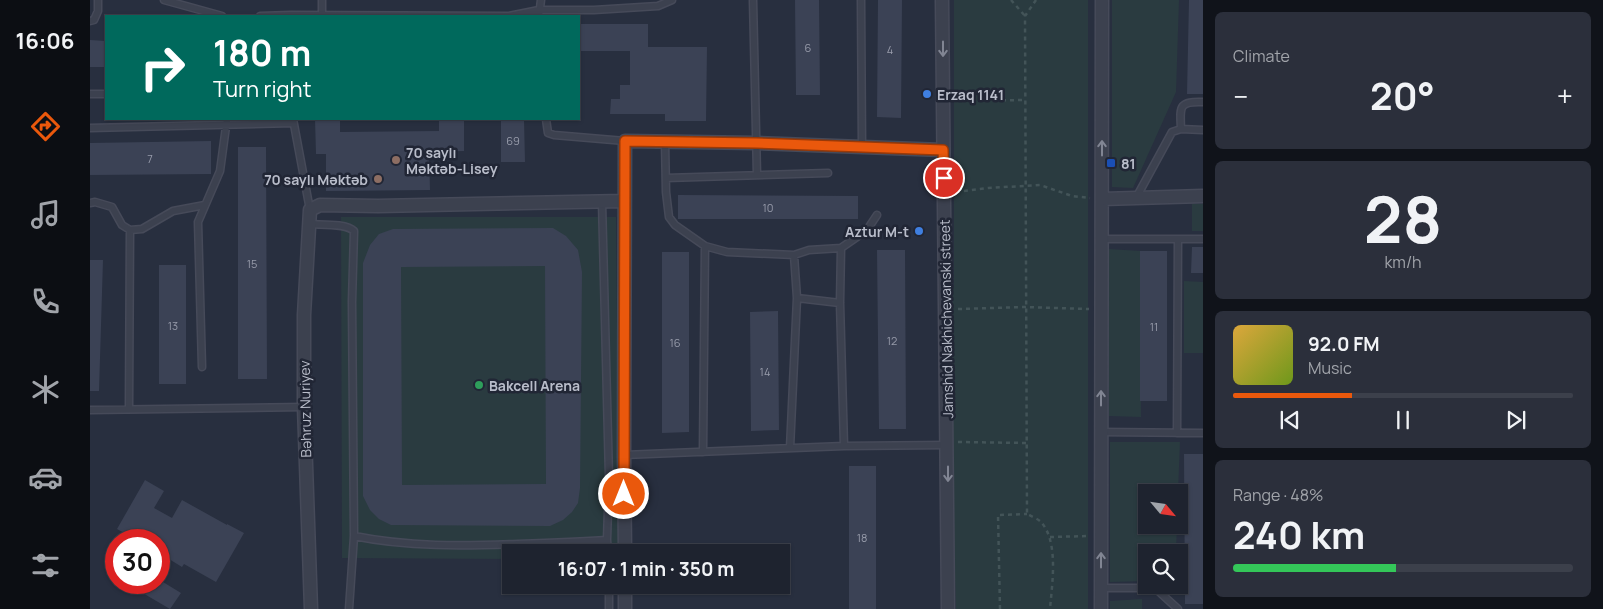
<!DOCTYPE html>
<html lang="en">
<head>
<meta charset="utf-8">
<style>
	body { margin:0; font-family:Manrope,sans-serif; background:#2b2f3b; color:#f1f3f6; height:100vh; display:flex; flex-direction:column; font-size:19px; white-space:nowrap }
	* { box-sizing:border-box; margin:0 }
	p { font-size:16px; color:#a1a4aa }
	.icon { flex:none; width:28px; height:28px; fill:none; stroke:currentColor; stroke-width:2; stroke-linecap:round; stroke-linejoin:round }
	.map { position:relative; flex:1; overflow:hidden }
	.details { display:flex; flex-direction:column; gap:12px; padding:12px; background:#10131a; width:400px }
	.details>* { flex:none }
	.banner { position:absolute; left:15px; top:15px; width:475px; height:105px; border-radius:0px; box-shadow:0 1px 4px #0004,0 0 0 1px #3c404b; background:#00695c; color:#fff; overflow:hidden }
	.needle { width:32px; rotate:119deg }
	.tools { position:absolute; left:1048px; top:484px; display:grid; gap:10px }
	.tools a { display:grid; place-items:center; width:50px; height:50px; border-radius:0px; background:#1e232f; box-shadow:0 1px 4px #0004,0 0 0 1px #3c404b; font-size:25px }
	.speed { position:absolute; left:15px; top:529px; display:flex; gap:10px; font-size:25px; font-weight:700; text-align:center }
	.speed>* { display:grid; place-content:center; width:65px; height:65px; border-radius:50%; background:#1e232f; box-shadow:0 1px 4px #0004,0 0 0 1px #3c404b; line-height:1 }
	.speed .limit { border:8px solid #d22; background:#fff; color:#111 }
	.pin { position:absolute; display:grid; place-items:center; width:42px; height:42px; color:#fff; margin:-21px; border:2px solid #fff; border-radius:50%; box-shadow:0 1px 5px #0007 }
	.me { position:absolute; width:55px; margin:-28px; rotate:0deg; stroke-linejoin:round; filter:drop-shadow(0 0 4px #0008) }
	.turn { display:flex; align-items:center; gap:18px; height:105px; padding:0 25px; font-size:22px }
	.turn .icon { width:65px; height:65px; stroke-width:2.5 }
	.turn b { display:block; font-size:35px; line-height:42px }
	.big { font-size:38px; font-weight:700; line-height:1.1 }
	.details .widget { flex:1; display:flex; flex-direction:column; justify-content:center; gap:8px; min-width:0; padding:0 18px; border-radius:8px; background:#2b2f3b }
	.details .dial { align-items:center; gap:0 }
	.dial b { font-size:65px; line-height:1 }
	.song { display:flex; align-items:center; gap:15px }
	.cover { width:60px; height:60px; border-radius:8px; background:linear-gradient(135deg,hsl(40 70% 55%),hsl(80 70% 35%)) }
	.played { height:5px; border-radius:2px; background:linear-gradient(90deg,#ea580c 35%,#3c404b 35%) }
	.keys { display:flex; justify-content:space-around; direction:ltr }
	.heat { display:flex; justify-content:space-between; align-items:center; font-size:28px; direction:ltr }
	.charge { height:8px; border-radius:4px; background:linear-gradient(90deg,#34c759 48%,#3c404b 0) }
	.trip { position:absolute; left:412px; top:544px; width:288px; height:50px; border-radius:0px; background:#1e232f; box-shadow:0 1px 4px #0004,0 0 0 1px #3c404b; font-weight:700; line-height:50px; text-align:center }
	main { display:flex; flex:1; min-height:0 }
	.tab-bar { display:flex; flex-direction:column; width:90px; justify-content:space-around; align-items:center; background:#0c0e13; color:#a1a4aa }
	.tab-bar .icon { width:35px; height:35px }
	.tab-bar .selected { color:#ea580c }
	.tab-bar b { font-size:22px; color:#f1f3f6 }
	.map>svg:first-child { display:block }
	.green { fill:#2a3b40 }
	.building { fill:#3b4255; fill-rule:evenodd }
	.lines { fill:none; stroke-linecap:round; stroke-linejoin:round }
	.service-casing { stroke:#464a59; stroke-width:9 }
	.minor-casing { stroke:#464a59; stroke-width:15 }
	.path { stroke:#435458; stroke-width:2.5; stroke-dasharray:4 4; stroke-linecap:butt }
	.service { stroke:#3c414f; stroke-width:6 }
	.minor { stroke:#3c414f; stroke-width:12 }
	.oneway { stroke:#818593 }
	.route-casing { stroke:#983908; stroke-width:12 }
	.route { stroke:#ea580c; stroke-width:9 }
	.shop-dot { fill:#3f7fe0; stroke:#212635; stroke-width:2 }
	.education-dot { fill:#8d6e63; stroke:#212635; stroke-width:2 }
	.transit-dot { fill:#1a4fb4; stroke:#212635; stroke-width:2 }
	.leisure-dot { fill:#2e9e5b; stroke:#212635; stroke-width:2 }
	.labels { text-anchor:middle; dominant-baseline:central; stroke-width:5; stroke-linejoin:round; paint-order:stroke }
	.number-label { font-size:11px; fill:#989cab }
	.poi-label { font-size:14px; font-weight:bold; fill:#b9bdca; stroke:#212635; text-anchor:start }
	.street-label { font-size:14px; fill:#b9bdca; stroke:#212635 }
</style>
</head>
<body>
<main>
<nav class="tab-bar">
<b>16:06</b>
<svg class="icon selected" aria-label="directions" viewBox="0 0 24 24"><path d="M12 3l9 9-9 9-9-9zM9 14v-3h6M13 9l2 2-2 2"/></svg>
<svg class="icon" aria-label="music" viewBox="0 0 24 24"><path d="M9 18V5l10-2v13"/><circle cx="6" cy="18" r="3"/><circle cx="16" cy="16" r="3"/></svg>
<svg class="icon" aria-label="phone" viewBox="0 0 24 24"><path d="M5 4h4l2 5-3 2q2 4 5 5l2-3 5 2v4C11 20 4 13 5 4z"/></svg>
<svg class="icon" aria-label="climate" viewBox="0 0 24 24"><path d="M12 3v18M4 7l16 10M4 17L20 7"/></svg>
<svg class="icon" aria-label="car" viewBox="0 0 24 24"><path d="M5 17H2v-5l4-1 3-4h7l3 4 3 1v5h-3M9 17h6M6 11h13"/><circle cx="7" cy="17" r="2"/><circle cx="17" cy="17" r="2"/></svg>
<svg class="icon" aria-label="filters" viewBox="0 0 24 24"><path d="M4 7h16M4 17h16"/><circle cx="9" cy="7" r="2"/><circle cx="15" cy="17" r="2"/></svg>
</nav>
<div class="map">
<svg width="1113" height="609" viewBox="0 0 1113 609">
	<rect width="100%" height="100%" fill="#282f3f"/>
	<path class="green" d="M 864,0 L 998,0 L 998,609 L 866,609 L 856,310 L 864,286 Z
		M 1022,0 L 1089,0 L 1086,92 L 1043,188 L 1022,187 Z
		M 1102,204 L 1113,204 L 1113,231 L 1102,231 Z
		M 251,217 L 526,217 L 529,552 L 421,552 L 421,559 L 252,558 Z
		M 1019,249 L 1050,251 L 1051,417 L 1019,416 Z
		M 1094,281 L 1113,282 L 1113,353 L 1094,353 Z
		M 1020,442 L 1090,442 L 1088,492 L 1056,492 L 1056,525 L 1087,525 L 1086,552 L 1056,552 L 1056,581 L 1020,582 Z
		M 1052,599 L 1052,609 L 1020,609 L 1020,601 Z"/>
	<path class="building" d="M 705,0 L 729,0 L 730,95 L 706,95 Z
		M 788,0 L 812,0 L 811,118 L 787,117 Z
		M 1099,0 L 1113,0 L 1113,94 L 1097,94 Z
		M 489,24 L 558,24 L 558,47 L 617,47 L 616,121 L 575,121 L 575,114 L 520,114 L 521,99 L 530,99 L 530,85 L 540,85 L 540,51 L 489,51 Z
		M 0,40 L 16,41 L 16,67 L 0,67 Z
		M 225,119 L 250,119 L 250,132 L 349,131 L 349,119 L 374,119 L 374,151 L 339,152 L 340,190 L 236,191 L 236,154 L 226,154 Z
		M 411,119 L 434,119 L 435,162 L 411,162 Z
		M 121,141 L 121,174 L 0,175 L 0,143 Z
		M 148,147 L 176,147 L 177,379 L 148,379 Z
		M 588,195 L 768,196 L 768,219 L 588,219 Z
		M 463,228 L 476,236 L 488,250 L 492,272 L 490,488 L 488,503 L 482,512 L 473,520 L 460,526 L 301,525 L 289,519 L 280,510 L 273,496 L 273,263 L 280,245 L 289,234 L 303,229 ZM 455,266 L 456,484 L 312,485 L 311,267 Z
		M 1102,247 L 1113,247 L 1113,273 L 1101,273 Z
		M 787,250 L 815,250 L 816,429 L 789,429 Z
		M 1050,251 L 1077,251 L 1077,401 L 1050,401 Z
		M 572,252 L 599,252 L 599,432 L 572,433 Z
		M 0,260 L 13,260 L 9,391 L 0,391 Z
		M 69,265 L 96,265 L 96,384 L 69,384 Z
		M 688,311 L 689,430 L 661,431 L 660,312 Z
		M 1094,454 L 1113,454 L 1113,604 L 1095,604 Z
		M 759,466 L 786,466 L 786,609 L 759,609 Z
		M 55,480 L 74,491 L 64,508 L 82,518 L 92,500 L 137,525 L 137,524 L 154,533 L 126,582 L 94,564 L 92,567 L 79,559 L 69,576 L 69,540 L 47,540 L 27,529 Z
		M 34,582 L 73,582 L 91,593 L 80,609 Z"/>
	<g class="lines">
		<g class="service-casing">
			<path id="service" d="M 74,0 L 132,16
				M 663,0 L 667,175
				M 771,0 L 772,147
				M 170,16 L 201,15 L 419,16 L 449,10 L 504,10 L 568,6 L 582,0
				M 232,16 L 232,0
				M 449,16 L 451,0
				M 0,21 L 4,20 L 8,11 L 8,0
				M 0,94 L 16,94
				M 203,119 L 220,210
				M 456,119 L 458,133 L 464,135 L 535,141
				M 0,128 L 203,123
				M 1091,129 C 1090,107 1088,101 1113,102
				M 575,141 L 576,192 L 579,217 L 585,225 L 615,246 L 637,252 L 704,255 L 719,250 L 751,248 L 750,303 L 754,446
				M 576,178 L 738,173
				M 1046,198 L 1082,132 L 1091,129 L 1113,130
				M 0,203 L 5,202 L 22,207 L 32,225 L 40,230 L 52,229 L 83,211 L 115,205
				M 219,224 C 231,225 256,223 264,231 L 262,302 L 264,536 C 318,547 373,546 428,544 C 458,543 487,542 517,540 L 519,477 L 512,202
				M 1011,239 L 1113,239
				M 751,248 L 777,230 L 787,215
				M 707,298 L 750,303
				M 112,367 L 108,222 L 130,171 L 137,119
				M 39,409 L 40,230
				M 0,410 L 214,407
				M 1010,432 L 1113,433
				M 1087,433 L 1088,239
				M 700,448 L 707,298 L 704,255
				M 613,452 L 615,246
				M 534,455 L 754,446 L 857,445
				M 517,540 L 518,552
				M 519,585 L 519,609
				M 1011,588 L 1065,588 L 1088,609
				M 259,609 L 264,536"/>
		</g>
		<g class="minor-casing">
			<path id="minor" d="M 852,0 L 858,609
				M 1012,199 L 1113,196
				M 535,552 L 534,455 L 535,141 L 666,143 L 853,150
				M 535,585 L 535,609
				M 221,609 L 214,407 L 214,315 L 220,210 L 230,205 L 288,206 L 534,201
				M 1011,609 L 1012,0"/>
		</g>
		<path class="path" d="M 921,0 L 935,16
			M 946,0 L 935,16 L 937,514 C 941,516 948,519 951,522 C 969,542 962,584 960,609
			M 864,101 L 935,100
			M 866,192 L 898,188 L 950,185 L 982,196 L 1000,198
			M 868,309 L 936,307 L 999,309
			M 868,442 L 937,443
			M 960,537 L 999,536
			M 910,609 L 908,515 L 937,514"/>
		<use href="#service" class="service"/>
		<use href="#minor" class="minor"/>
	</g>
	<defs><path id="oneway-shaft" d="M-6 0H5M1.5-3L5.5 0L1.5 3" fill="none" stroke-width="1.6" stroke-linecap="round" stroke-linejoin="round" transform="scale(1.25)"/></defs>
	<g class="oneway">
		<use href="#oneway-shaft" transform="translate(853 49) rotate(90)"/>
		<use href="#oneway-shaft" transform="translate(1012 148) rotate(-90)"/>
		<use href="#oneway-shaft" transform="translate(1011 398) rotate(-90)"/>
		<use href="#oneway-shaft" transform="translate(858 474) rotate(90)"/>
		<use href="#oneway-shaft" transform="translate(1011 560) rotate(-90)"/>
	</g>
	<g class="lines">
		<g class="route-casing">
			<path id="route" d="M 534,494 L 535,141 L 666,143 L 853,150 L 854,178"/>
		</g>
		<use href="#route" class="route"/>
	</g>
	<g class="shop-dot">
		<circle cx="837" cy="94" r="5"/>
		<circle cx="829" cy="231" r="5"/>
	</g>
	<g class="education-dot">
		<circle cx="306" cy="160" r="5"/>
		<circle cx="288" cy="179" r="5"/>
	</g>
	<rect class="transit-dot" x="1016" y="158" width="10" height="10" rx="2.5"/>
	<circle class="leisure-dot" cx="389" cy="385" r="5"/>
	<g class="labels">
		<g class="number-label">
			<text x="718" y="47">6</text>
			<text x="800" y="49">4</text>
			<text x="423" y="140">69</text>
			<text x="60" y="158">7</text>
			<text x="678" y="207">10</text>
			<text x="162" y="263">15</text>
			<text x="83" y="325">13</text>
			<text x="1064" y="326">11</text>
			<text x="802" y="340">12</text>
			<text x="585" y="342">16</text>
			<text x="675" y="371">14</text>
			<text x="772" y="537">18</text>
		</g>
		<g class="poi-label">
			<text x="847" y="94">Erzaq 1141</text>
			<text x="316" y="152">70 saylı<tspan x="316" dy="16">Məktəb-Lisey</tspan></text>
			<text x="1031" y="163">81</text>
			<text x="278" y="179" text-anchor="end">70 saylı Məktəb</text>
			<text x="819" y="231" text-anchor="end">Aztur M-t</text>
			<text x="399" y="385">Bakcell Arena</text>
		</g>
		<g class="street-label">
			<text transform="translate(856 319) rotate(-91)">Jamshid Nakhichevanski street</text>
			<text transform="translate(215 409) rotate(-91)">Bəhruz Nuriyev</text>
		</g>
	</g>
</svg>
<div class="tools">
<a><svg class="needle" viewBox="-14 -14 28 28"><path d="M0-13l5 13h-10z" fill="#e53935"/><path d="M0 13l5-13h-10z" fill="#a1a4aa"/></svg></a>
<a><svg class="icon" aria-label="search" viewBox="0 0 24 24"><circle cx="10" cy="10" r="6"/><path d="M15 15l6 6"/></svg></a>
</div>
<div class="speed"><div class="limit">30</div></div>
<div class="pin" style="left:854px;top:178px;background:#d93025"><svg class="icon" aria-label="arrive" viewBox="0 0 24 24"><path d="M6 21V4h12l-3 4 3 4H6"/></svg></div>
<svg class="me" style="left:534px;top:494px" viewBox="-20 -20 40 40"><circle r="17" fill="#ea580c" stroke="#fff" stroke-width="3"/><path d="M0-11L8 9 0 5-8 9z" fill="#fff"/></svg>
<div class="trip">16:07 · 1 min · 350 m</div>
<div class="banner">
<div class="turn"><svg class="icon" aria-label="right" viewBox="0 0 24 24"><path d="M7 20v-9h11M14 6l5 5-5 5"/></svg><div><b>180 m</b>Turn right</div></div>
</div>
</div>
<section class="details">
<div class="widget"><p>Climate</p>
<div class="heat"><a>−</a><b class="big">20°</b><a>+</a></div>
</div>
<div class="widget dial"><b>28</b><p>km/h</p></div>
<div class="widget">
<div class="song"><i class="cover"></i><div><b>92.0 FM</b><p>Music</p></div></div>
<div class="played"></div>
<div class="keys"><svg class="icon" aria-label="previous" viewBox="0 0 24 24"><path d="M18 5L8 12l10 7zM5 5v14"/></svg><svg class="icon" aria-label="pause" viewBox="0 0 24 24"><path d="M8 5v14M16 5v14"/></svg><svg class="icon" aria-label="next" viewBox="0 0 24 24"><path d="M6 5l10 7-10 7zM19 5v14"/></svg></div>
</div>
<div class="widget"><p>Range · 48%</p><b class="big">240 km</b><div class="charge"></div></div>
</section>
</main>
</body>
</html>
